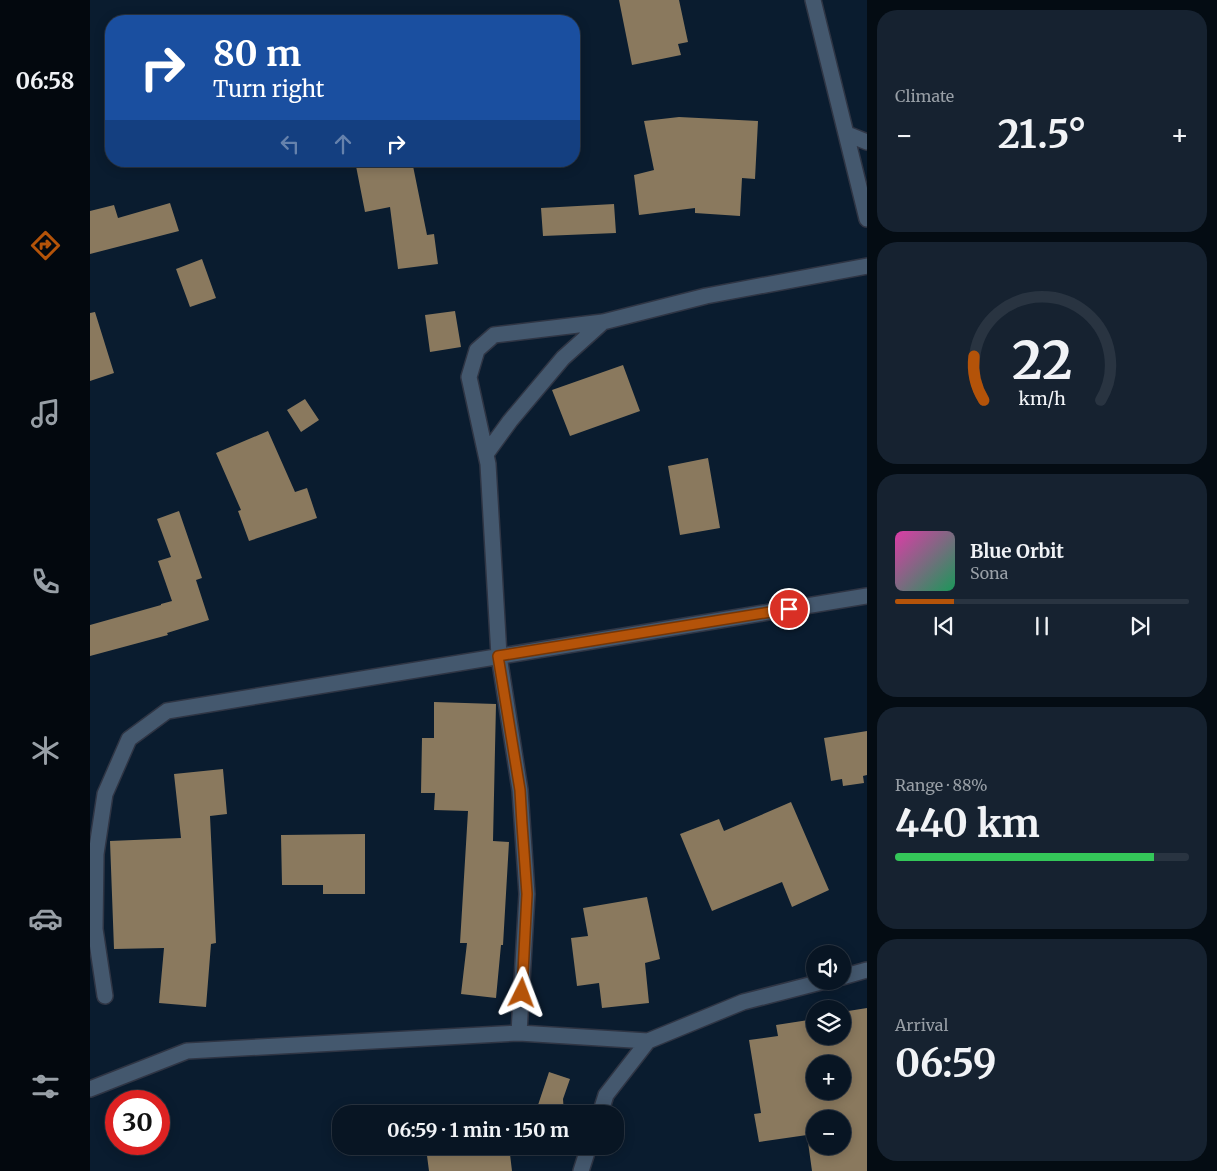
<!DOCTYPE html>
<html lang="en">
<head>
<meta charset="utf-8">
<style>
	body { margin:0; font-family:Merriweather,serif; background:#162230; color:#f1f3f6; height:100vh; display:flex; flex-direction:column; font-size:19px; white-space:nowrap }
	* { box-sizing:border-box; margin:0 }
	p { font-size:16px; color:#989fa6 }
	.icon { flex:none; width:28px; height:28px; fill:none; stroke:currentColor; stroke-width:2; stroke-linecap:round; stroke-linejoin:round }
	.map { position:relative; flex:1; overflow:hidden }
	.panel { display:flex; flex-direction:column; gap:10px; padding:10px; background:#040c13; width:350px }
	.panel>* { flex:none }
	.banner { position:absolute; left:15px; top:15px; width:475px; height:152px; border-radius:20px; box-shadow:0 2px 12px #0003,0 0 0 1px #293441; background:#1a4fa0; color:#fff; overflow:hidden }
	.tools { position:absolute; left:716px; top:945px; display:grid; gap:10px }
	.tools a { display:grid; place-items:center; width:45px; height:45px; border-radius:50%; background:#081523; box-shadow:0 2px 12px #0003,0 0 0 1px #293441; font-size:25px }
	.speed { position:absolute; left:15px; top:1090px; display:flex; gap:10px; font-size:25px; font-weight:700; text-align:center }
	.speed>* { display:grid; place-content:center; width:65px; height:65px; border-radius:50%; background:#081523; box-shadow:0 2px 12px #0003,0 0 0 1px #293441; line-height:1 }
	.speed .limit { border:8px solid #d22; background:#fff; color:#111 }
	.pin { position:absolute; display:grid; place-items:center; width:42px; height:42px; color:#fff; margin:-21px; border:2px solid #fff; border-radius:50%; box-shadow:0 1px 5px #0007 }
	.me { position:absolute; width:55px; margin:-28px; rotate:3deg; stroke-linejoin:round; filter:drop-shadow(0 0 4px #0008) }
	.turn { display:flex; align-items:center; gap:18px; height:105px; padding:0 25px; font-size:22px }
	.turn .icon { width:65px; height:65px; stroke-width:2.5 }
	.turn b { display:block; font-size:35px; line-height:42px }
	.lanes { display:flex; align-items:center; height:48px; padding:0 25px; background:#0003; justify-content:center; gap:25px; direction:ltr }
	.lanes .off { opacity:.35 }
	.big { font-size:38px; font-weight:700; line-height:1.1 }
	.panel .widget { flex:1; display:flex; flex-direction:column; justify-content:center; gap:8px; min-width:0; padding:0 18px; border-radius:20px; background:#162230 }
	.panel .dial { align-items:center; gap:0 }
	.dial svg { height:130px; overflow:visible; fill:none; stroke:#293441; stroke-width:7; stroke-linecap:round; text-anchor:middle }
	.dial text { fill:#f1f3f6; stroke:none }
	.song { display:flex; align-items:center; gap:15px }
	.cover { width:60px; height:60px; border-radius:8px; background:linear-gradient(135deg,hsl(320 70% 55%),hsl(150 70% 35%)) }
	.played { height:5px; border-radius:2px; background:linear-gradient(90deg,#b45309 20%,#293441 20%) }
	.keys { display:flex; justify-content:space-around; direction:ltr }
	.heat { display:flex; justify-content:space-between; align-items:center; font-size:28px; direction:ltr }
	.charge { height:8px; border-radius:4px; background:linear-gradient(90deg,#34c759 88%,#293441 0) }
	.trip { position:absolute; left:242px; top:1105px; width:292px; height:50px; border-radius:20px; background:#081523; box-shadow:0 2px 12px #0003,0 0 0 1px #293441; font-weight:700; line-height:50px; text-align:center }
	main { display:flex; flex:1; min-height:0 }
	.tabs { display:flex; flex-direction:column; width:90px; justify-content:space-around; align-items:center; background:#03080e; color:#989fa6 }
	.tabs .icon { width:35px; height:35px }
	.tabs .on { color:#b45309 }
	.tabs b { font-size:22px; color:#f1f3f6 }
	.map>svg:first-child { display:block }
	.building { fill:#8a795e; fill-rule:evenodd }
	.lines { fill:none; stroke-linecap:round; stroke-linejoin:round }
	.minor-casing { stroke:#2f3544; stroke-width:18 }
	.minor { stroke:#44586e; stroke-width:15 }
	.route-casing { stroke:#753606; stroke-width:12 }
	.route { stroke:#b45309; stroke-width:9 }
</style>
</head>
<body>
<main>
<nav class="tabs">
<b>06:58</b>
<svg class="icon on" aria-label="directions" viewBox="0 0 24 24"><path d="M12 3l9 9-9 9-9-9zM9 14v-3h6M13 9l2 2-2 2"/></svg>
<svg class="icon" aria-label="music" viewBox="0 0 24 24"><path d="M9 18V5l10-2v13"/><circle cx="6" cy="18" r="3"/><circle cx="16" cy="16" r="3"/></svg>
<svg class="icon" aria-label="phone" viewBox="0 0 24 24"><path d="M5 4h4l2 5-3 2q2 4 5 5l2-3 5 2v4C11 20 4 13 5 4z"/></svg>
<svg class="icon" aria-label="climate" viewBox="0 0 24 24"><path d="M12 3v18M4 7l16 10M4 17L20 7"/></svg>
<svg class="icon" aria-label="car" viewBox="0 0 24 24"><path d="M5 17H2v-5l4-1 3-4h7l3 4 3 1v5h-3M9 17h6M6 11h13"/><circle cx="7" cy="17" r="2"/><circle cx="17" cy="17" r="2"/></svg>
<svg class="icon" aria-label="filters" viewBox="0 0 24 24"><path d="M4 7h16M4 17h16"/><circle cx="9" cy="7" r="2"/><circle cx="15" cy="17" r="2"/></svg>
</nav>
<div class="map">
<svg width="777" height="1171" viewBox="0 0 777 1171">
	<rect width="100%" height="100%" fill="#0a1c2f"/>
	<path class="building" d="M 529,0 L 589,0 L 598,42 L 588,44 L 591,55 L 542,65 Z
		M 589,117 L 668,121 L 665,179 L 652,178 L 650,216 L 605,213 L 605,208 L 549,215 L 544,175 L 564,170 L 554,121 Z
		M 265,161 L 322,161 L 337,235 L 344,234 L 348,264 L 308,269 L 300,207 L 275,212 Z
		M 80,203 L 89,231 L 0,254 L 0,211 L 24,205 L 28,218 Z
		M 524,204 L 526,233 L 453,236 L 451,208 Z
		M 112,259 L 126,298 L 100,307 L 86,269 Z
		M 365,311 L 371,347 L 340,352 L 335,315 Z
		M 5,312 L 24,373 L 0,381 L 0,313 Z
		M 533,365 L 550,411 L 480,436 L 462,390 Z
		M 215,399 L 229,420 L 211,432 L 197,410 Z
		M 178,431 L 205,492 L 217,488 L 227,518 L 159,541 L 148,511 L 151,510 L 126,453 Z
		M 618,458 L 630,528 L 590,535 L 578,466 Z
		M 89,511 L 112,578 L 106,580 L 119,620 L 77,633 L 78,635 L 0,656 L 0,625 L 71,605 L 71,604 L 82,601 L 68,561 L 81,557 L 67,519 Z
		M 344,702 L 406,704 L 403,841 L 419,842 L 413,945 L 411,945 L 406,998 L 371,994 L 377,943 L 370,943 L 378,811 L 344,810 L 345,793 L 331,793 L 332,738 L 344,738 Z
		M 777,731 L 777,775 L 773,776 L 774,783 L 753,786 L 752,779 L 741,781 L 734,738 Z
		M 133,769 L 137,814 L 120,816 L 126,943 L 121,944 L 116,1007 L 69,1003 L 74,948 L 24,949 L 20,841 L 91,838 L 84,774 Z
		M 701,802 L 739,890 L 702,907 L 692,882 L 622,911 L 590,834 L 629,819 L 634,831 Z
		M 275,834 L 275,894 L 233,894 L 233,885 L 192,885 L 191,835 Z
		M 557,897 L 570,959 L 555,963 L 559,1003 L 512,1008 L 509,983 L 487,986 L 481,938 L 498,936 L 493,908 Z
		M 777,1008 L 777,1171 L 722,1171 L 717,1135 L 669,1142 L 664,1114 L 671,1113 L 659,1040 L 688,1036 L 686,1025 L 725,1019 L 725,1036 L 752,1036 L 752,1012 ZM 725,1064 L 752,1064 L 752,1091 L 725,1091 ZM 725,1119 L 752,1119 L 752,1146 L 725,1146 Z
		M 459,1072 L 480,1079 L 473,1099 L 474,1114 L 445,1114 Z
		M 356,1146 L 419,1146 L 422,1171 L 339,1171 L 336,1148 Z"/>
	<g class="lines">
		<g class="minor-casing">
			<path id="minor" d="M 723,0 L 777,219
				M 757,134 L 777,142
				M 396,454 L 420,421 L 473,358 L 513,322
				M 752,977 L 777,970
				M 15,996 L 5,929 L 6,854 L 15,794 L 39,739 L 77,711 L 777,596
				M 429,1033 L 437,894 L 430,790 L 409,656 L 398,464 L 379,377 L 387,350 L 404,335 L 513,322 L 616,296 L 777,266
				M 0,1089 L 97,1051 L 429,1033 L 558,1041
				M 510,1114 L 516,1095 L 558,1041 L 653,1002 L 735,981
				M 491,1171 L 499,1146"/>
		</g>
		<use href="#minor" class="minor"/>
	</g>
	<g class="lines">
		<g class="route-casing">
			<path id="route" d="M 432,993 L 437,894 L 432,824 L 430,790 L 408,656 L 699,609"/>
		</g>
		<use href="#route" class="route"/>
	</g>
</svg>
<div class="tools">
<a><svg class="icon" aria-label="sound" viewBox="0 0 24 24"><path d="M4 9h4l5-4v14l-5-4H4zM17 9q2 3 0 6"/></svg></a>
<a><svg class="icon" aria-label="layers" viewBox="0 0 24 24"><path d="M12 4l9 5-9 5-9-5zM3 14l9 5 9-5"/></svg></a>
<a>+</a>
<a>−</a>
</div>
<div class="speed"><div class="limit">30</div></div>
<div class="pin" style="left:699px;top:609px;background:#d93025"><svg class="icon" aria-label="arrive" viewBox="0 0 24 24"><path d="M6 21V4h12l-3 4 3 4H6"/></svg></div>
<svg class="me" style="left:432px;top:993px" viewBox="-20 -20 40 40"><path d="M0-17L14 15 0 8-14 15z" fill="#b45309" stroke="#fff" stroke-width="4"/></svg>
<div class="trip">06:59 · 1 min · 150 m</div>
<div class="banner">
<div class="turn"><svg class="icon" aria-label="right" viewBox="0 0 24 24"><path d="M7 20v-9h11M14 6l5 5-5 5"/></svg><div><b>80 m</b>Turn right</div></div>
<div class="lanes"><svg class="icon off" aria-label="left" viewBox="0 0 24 24"><path d="M17 20v-9H6M10 6l-5 5 5 5"/></svg><svg class="icon off" aria-label="ahead" viewBox="0 0 24 24"><path d="M12 20V5M6 11l6-6 6 6"/></svg><svg class="icon" aria-label="right" viewBox="0 0 24 24"><path d="M7 20v-9h11M14 6l5 5-5 5"/></svg></div>
</div>
</div>
<section class="panel">
<div class="widget"><p>Climate</p>
<div class="heat"><a>−</a><b class="big">21.5°</b><a>+</a></div>
</div>
<div class="widget dial"><svg viewBox="0 0 100 80">
<path d="M14 69A42 42 0 1 1 86 69"/>
<path d="M14 69A42 42 0 0 1 8 42" stroke="#b45309"/>
<text x="50" y="56" font-size="32" font-weight="700">22</text>
<text x="50" y="72" font-size="11">km/h</text>
</svg></div>
<div class="widget">
<div class="song"><i class="cover"></i><div><b>Blue Orbit</b><p>Sona</p></div></div>
<div class="played"></div>
<div class="keys"><svg class="icon" aria-label="previous" viewBox="0 0 24 24"><path d="M18 5L8 12l10 7zM5 5v14"/></svg><svg class="icon" aria-label="pause" viewBox="0 0 24 24"><path d="M8 5v14M16 5v14"/></svg><svg class="icon" aria-label="next" viewBox="0 0 24 24"><path d="M6 5l10 7-10 7zM19 5v14"/></svg></div>
</div>
<div class="widget"><p>Range · 88%</p><b class="big">440 km</b><div class="charge"></div></div>
<div class="widget"><p>Arrival</p><b class="big">06:59</b></div>
</section>
</main>
</body>
</html>
